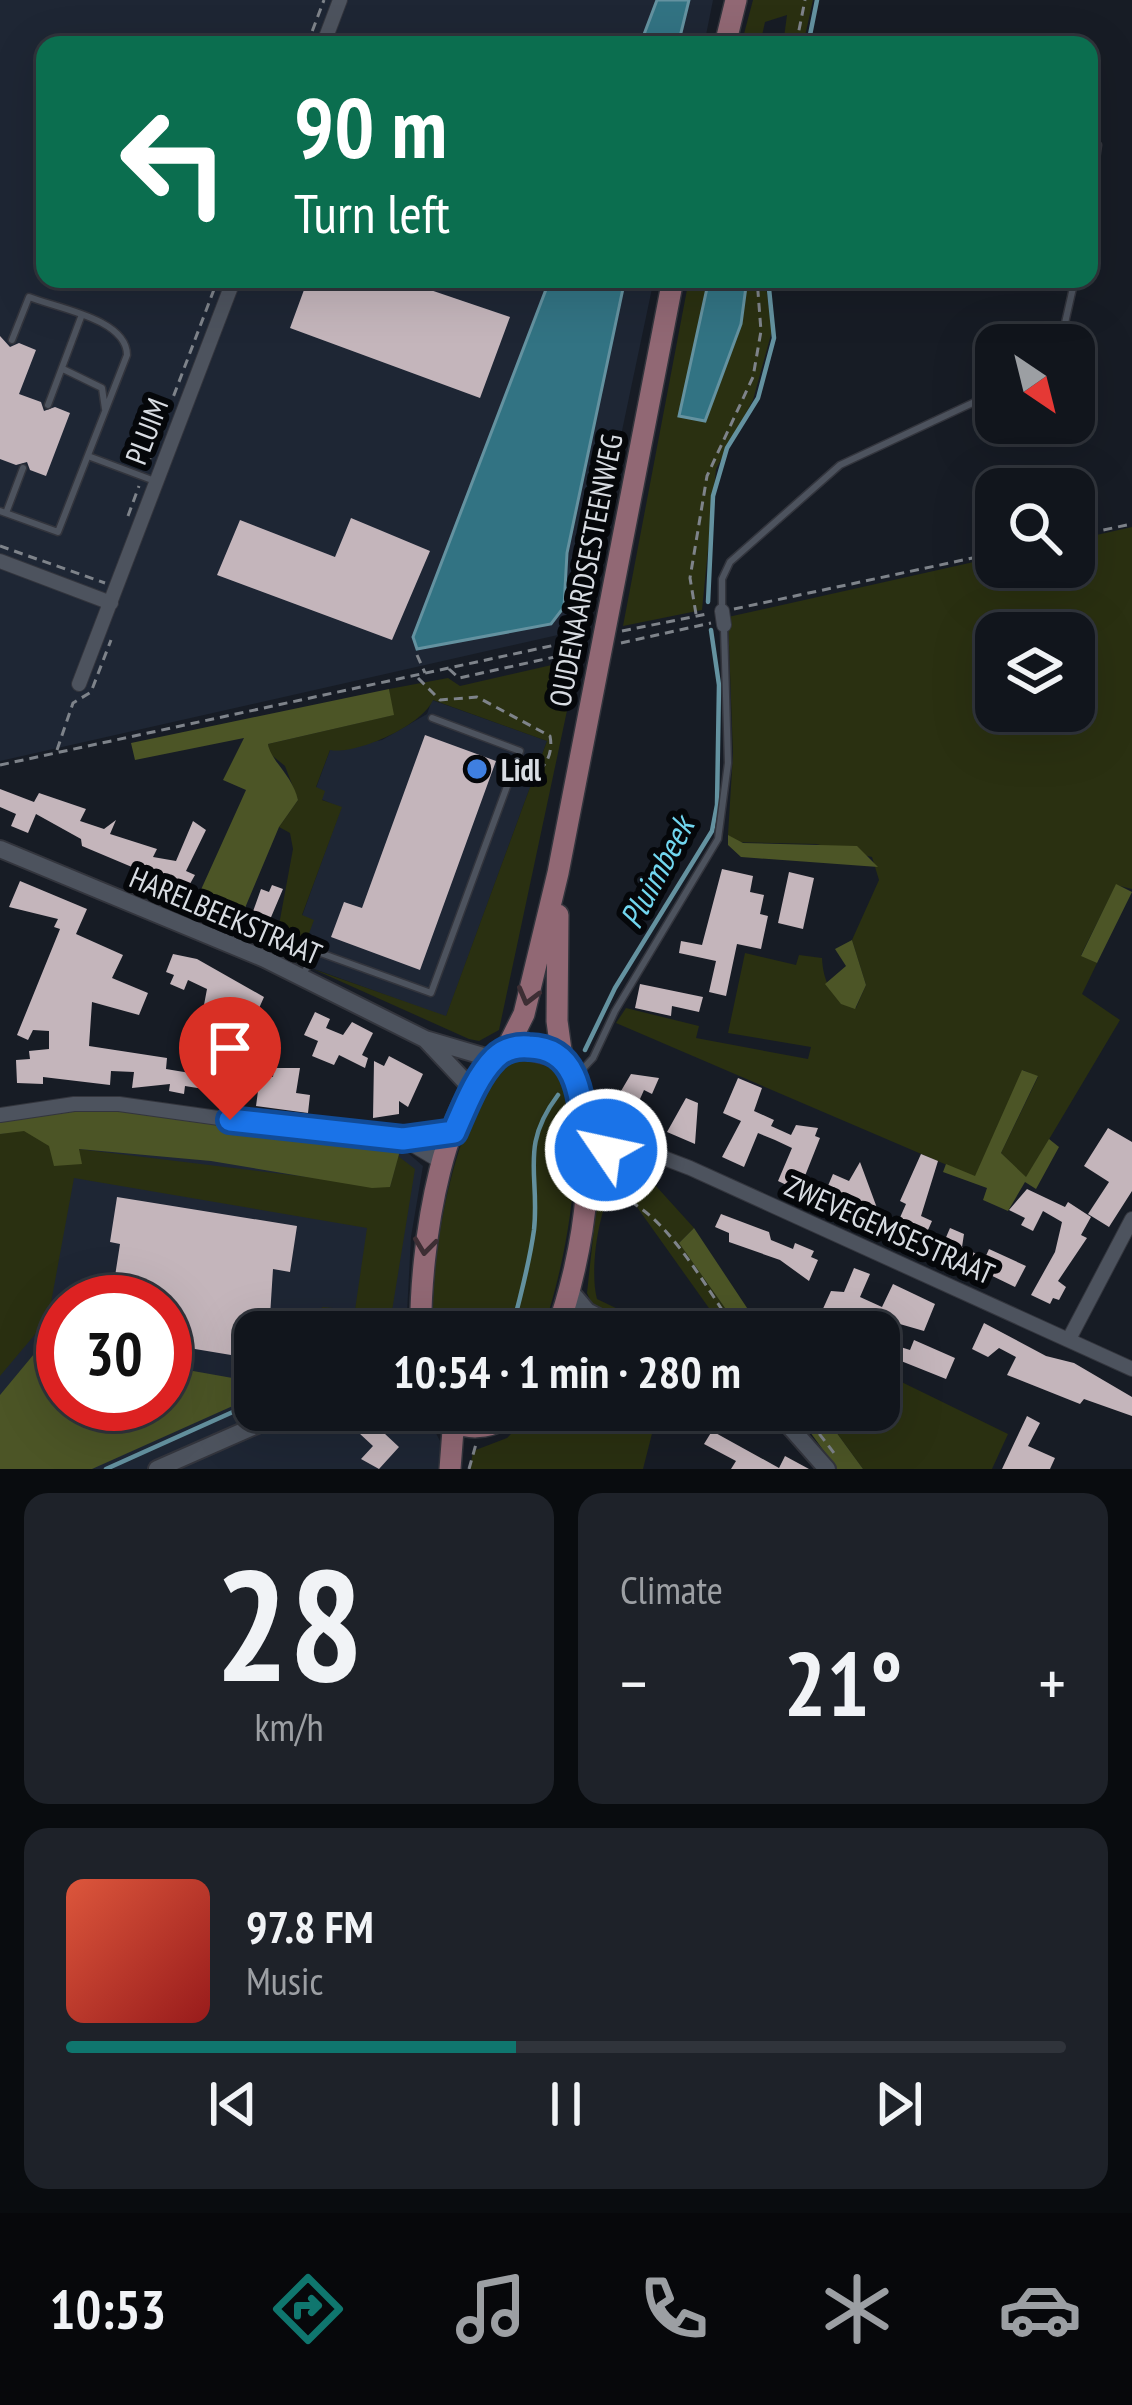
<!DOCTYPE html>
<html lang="en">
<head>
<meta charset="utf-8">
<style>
	body { margin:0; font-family:"PT Sans Narrow",sans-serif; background:#1e2229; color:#f1f3f6; height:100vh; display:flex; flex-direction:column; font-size:45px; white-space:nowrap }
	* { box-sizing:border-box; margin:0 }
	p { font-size:39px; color:#9c9fa3 }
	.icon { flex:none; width:66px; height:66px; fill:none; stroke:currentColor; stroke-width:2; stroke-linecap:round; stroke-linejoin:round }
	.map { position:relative; height:1469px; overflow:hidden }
	.drawer { display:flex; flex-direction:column; gap:24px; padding:24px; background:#090c0f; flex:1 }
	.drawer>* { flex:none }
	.banner { position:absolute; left:36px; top:36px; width:1062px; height:252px; border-radius:24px; box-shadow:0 12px 48px #0002,0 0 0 3px #30343b; background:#0b6e4f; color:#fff; overflow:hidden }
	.needle { width:78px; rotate:145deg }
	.tools { position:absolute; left:975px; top:324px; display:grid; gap:24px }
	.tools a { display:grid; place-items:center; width:120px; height:120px; border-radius:24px; background:#11151c; box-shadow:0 12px 48px #0002,0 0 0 3px #30343b; font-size:60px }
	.speed { position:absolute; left:36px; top:1275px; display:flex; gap:24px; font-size:60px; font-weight:700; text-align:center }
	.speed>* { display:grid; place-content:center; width:156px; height:156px; border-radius:50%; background:#11151c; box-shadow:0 12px 48px #0002,0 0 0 3px #30343b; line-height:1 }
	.speed .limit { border:18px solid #d22; background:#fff; color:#111 }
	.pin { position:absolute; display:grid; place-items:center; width:102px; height:102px; color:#fff; margin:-123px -51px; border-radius:50% 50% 50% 0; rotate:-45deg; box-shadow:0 0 12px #0007 }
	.pin .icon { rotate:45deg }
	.me { position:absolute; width:132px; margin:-66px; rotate:304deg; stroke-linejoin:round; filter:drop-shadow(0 0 9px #0008) }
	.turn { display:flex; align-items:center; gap:42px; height:252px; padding:0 60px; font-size:54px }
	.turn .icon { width:156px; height:156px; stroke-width:2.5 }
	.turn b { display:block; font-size:84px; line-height:102px }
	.big { font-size:90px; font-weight:700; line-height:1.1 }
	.drawer .tile { flex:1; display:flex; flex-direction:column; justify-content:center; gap:18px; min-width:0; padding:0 42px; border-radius:24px; background:#1e2229 }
	.drawer .dial { align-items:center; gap:0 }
	.dial b { font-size:156px; line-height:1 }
	.song { display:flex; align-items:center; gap:36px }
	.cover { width:144px; height:144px; border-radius:18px; background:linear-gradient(135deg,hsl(10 70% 55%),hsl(0 70% 35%)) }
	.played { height:12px; border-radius:6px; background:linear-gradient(90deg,#0f766e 45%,#30343b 45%) }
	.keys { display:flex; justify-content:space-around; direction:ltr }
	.heat { display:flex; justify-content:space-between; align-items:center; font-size:66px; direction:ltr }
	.drawer .tiles { flex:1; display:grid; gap:24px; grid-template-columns:1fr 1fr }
	.tile:last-child { grid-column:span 2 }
	.trip { position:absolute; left:234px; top:1311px; width:666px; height:120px; border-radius:24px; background:#11151c; box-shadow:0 12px 48px #0002,0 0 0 3px #30343b; font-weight:700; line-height:120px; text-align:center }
	.tab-bar { display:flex; height:192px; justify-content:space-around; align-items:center; background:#07080b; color:#9c9fa3 }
	.tab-bar .icon { width:84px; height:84px }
	.tab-bar .on { color:#0f766e }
	.tab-bar b { font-size:54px; color:#f1f3f6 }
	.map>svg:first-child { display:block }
	.built { fill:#1e2634; fill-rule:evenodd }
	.green { fill:#2a3011; fill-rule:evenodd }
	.forest { fill:#4c5526 }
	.water { fill:#327383; stroke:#6492a0; stroke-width:3 }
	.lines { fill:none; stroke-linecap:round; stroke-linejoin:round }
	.stream { stroke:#6492a0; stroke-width:4.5 }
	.building { fill:#c4b5bb }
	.service-casing { stroke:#33353d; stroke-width:9 }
	.minor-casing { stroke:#33353d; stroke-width:16 }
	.tertiary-casing { stroke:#33353d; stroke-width:20 }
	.primary-casing { stroke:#33353d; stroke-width:24 }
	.path { stroke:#7e838a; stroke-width:3; stroke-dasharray:9 6; stroke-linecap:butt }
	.service { stroke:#4d535e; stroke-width:6 }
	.minor { stroke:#4d535e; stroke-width:14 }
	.tertiary { stroke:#4d535e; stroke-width:16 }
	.primary { stroke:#916874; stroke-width:21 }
	.oneway { stroke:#3d2e34 }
	.route-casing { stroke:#114b97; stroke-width:30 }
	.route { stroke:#1a73e8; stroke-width:21 }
	.shop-dot { fill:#3f7fe0; stroke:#05070a; stroke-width:4.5 }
	.labels { text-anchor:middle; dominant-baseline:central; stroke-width:12; stroke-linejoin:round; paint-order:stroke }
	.street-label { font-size:30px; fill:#d8dce2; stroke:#05070a }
	.poi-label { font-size:30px; font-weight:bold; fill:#d8dce2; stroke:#05070a; text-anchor:start }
	.water-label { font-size:33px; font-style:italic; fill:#71d6ef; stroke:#05070a }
</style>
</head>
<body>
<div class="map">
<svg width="1132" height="1469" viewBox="0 0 1132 1469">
	<rect width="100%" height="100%" fill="#171c25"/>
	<path class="built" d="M 0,0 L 713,0 L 704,45 L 45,45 L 45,279 L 654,279 L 580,630 L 0,761 Z
		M 432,700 L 547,741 L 446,1017 L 298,963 L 313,921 L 302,916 L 341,808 L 321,799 L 316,788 L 330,750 L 382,740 L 427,714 Z
		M 0,1119 L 237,1127 L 401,1147 L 423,1166 L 411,1237 L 406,1332 L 255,1332 L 255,1410 L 424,1410 L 440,1441 L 440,1469 L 0,1469 ZM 63,1302 L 165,1302 L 165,1404 L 63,1404 Z"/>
	<path class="green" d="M 753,0 L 813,0 L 803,45 L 783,45 L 787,15 L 765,22 L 760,45 L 741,45 Z
		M 689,279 L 709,279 L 680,416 L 704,421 L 741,324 L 747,279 L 765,279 L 772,331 L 753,400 L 716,469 L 702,610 L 623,626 Z
		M 1132,527 L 1132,889 L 1116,885 L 1081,955 L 1097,963 L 1082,994 L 1120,1020 L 1026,1178 L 1001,1153 L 1038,1077 L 1023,1070 L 975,1177 L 616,1023 L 626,1008 L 699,1026 L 696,1038 L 808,1059 L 811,1047 L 728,1033 L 745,953 L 796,965 L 799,955 L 822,958 C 823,981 832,1002 856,1008 L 866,985 L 852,940 L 879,880 L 872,857 L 816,844 L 732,842 L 728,835 L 733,754 L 728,617 L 996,557 L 996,567 L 1074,567 L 1074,540 ZM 996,633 L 1074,633 L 1074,711 L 996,711 Z
		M 578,659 L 499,1030 L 479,1041 L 469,1039 L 313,969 L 446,1016 L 547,741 L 433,700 C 422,726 356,755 330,750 L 316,787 L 325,791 L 322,800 L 342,807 L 302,915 L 314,920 L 298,963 L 274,952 L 293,849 L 290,833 L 279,827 L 298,800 L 285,766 L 269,753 L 268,744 L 393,715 L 389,689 L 448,678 L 460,686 Z
		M 523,1059 L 552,1068 C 597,1121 564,1272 542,1332 L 434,1332 C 427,1272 456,1077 523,1059 Z
		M 24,1130 L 50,1146 L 55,1166 L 78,1149 L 390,1187 L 398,1156 L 415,1169 L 391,1317 L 375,1332 L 318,1332 L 322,1307 L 355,1310 L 367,1228 L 74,1178 L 48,1319 L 0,1376 L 0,1134 Z
		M 619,1155 L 648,1166 L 646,1175 L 694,1228 L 679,1243 L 742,1332 L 726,1332 L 617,1179 C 599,1205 589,1269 597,1299 L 666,1332 L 638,1332 L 595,1311 L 587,1293 L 601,1164 Z
		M 879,1371 L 1008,1434 L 992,1469 L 863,1469 L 820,1410 L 879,1410 Z
		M 535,1410 L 658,1410 L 643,1469 L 470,1469 L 473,1451 L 507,1438 Z"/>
	<path class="forest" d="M 389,689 L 394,715 L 268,744 C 270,760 293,776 298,800 L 279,827 L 234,934 L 190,914 L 246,790 L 223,780 L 244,738 L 135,760 L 131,743 Z
		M 728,835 L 743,843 L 857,846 L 878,867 L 741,857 L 728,845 Z
		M 1116,884 L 1132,892 L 1097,963 L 1081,956 Z
		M 852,940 L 866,985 L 855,1009 L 841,1004 L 825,984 L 846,966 L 835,949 Z
		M 1022,1070 L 1038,1076 L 1001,1153 L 1026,1177 L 1049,1139 L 1059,1147 L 1036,1189 L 1025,1182 L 1008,1211 L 983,1200 L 987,1188 L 943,1172 L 946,1164 L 975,1176 Z
		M 83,1109 L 122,1110 L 401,1147 L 390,1187 L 372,1188 L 211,1161 L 79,1149 L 82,1164 L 54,1166 L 49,1146 L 24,1131 L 0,1134 L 0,1119 Z
		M 694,1228 L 763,1332 L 742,1332 L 679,1243 Z
		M 39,1348 L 63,1351 L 63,1404 L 165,1404 L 165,1366 L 255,1382 L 255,1396 L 92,1469 L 0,1469 L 0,1395 Z
		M 794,1410 L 820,1410 L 863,1469 L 837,1469 Z"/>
	<path class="water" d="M 657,0 L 689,0 L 678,45 L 640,45 Z
		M 550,279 L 625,279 L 567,553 L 564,607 L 551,624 L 417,649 L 413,637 Z
		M 709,279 L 747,279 L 741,324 L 705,421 L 679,416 Z"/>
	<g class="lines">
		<path class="stream" d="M 808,45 L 817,0
			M 708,602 L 713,496 L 727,448 L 758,398 L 774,338 L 768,279
			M 585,1050 L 615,988 L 712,831 L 717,805 L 719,685 L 711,630
			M 380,1332 L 395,1315
			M 511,1332 C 520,1299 529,1265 534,1230 C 540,1174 519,1147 558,1095
			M 106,1469 L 255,1402"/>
	</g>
	<path class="building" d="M 308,279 L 355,284 L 357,279 L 398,279 L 510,317 L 480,398 L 290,328 Z
		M 0,336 L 10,347 L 19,343 L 36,350 L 19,394 L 41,402 L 44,411 L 55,407 L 70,413 L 46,476 L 30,470 L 27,462 L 16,465 L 0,459 Z
		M 351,518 L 430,551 L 392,640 L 217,575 L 240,520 L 335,557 Z
		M 425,735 L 496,761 L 420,970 L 331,937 L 344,902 L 362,908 Z
		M 0,789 L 34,802 L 39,793 L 86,809 L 80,821 L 104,829 L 116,820 L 110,834 L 157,849 L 153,857 L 176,861 L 193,821 L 206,830 L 186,871 L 195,875 L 187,889 L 158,878 L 82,846 L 81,839 L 36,814 L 28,833 L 11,826 L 16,814 L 0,807 Z
		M 722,869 L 753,876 L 750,892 L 764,895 L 760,914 L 768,916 L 761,949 L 737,944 L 726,996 L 709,992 L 716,961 L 679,953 L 681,941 L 702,945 Z
		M 789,872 L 814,878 L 803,929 L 778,923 Z
		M 20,881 L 87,909 L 76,934 L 123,955 L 112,978 L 148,993 L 139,1015 L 92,1002 L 89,1046 L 167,1058 L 166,1069 L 190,1073 L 192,1054 L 207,1057 L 205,1070 L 236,1075 L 236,1069 L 273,1077 L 274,1068 L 300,1068 L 296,1093 L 310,1095 L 308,1113 L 256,1106 L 258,1091 L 233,1087 L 230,1102 L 208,1098 L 210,1090 L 185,1086 L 184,1094 L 169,1091 L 170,1084 L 132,1088 L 134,1072 L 111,1071 L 110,1085 L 43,1077 L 43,1084 L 17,1083 L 16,1060 L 30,1059 L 29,1051 L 49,1049 L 49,1031 L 33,1030 L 28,1040 L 17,1035 L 60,929 L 54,927 L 58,919 L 9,907 Z
		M 272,885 L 283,889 L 266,929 L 250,920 L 261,889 L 269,892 Z
		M 173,954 L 197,959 L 264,997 L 256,1015 L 222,1000 L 209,1030 L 200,1026 L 207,989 L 188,980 L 184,990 L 170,984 L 174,975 L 166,972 Z
		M 640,984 L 703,997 L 699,1012 L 672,1006 L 671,1016 L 635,1008 Z
		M 315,1012 L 330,1019 L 326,1028 L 343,1035 L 352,1022 L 373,1033 L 362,1055 L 368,1058 L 365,1068 L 339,1055 L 334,1065 L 312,1056 L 318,1041 L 304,1035 Z
		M 389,1056 L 423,1074 L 408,1107 L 399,1101 L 399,1114 L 373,1118 L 374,1061 L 384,1066 Z
		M 631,1074 L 659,1078 L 652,1094 L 644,1090 L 632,1117 L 611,1108 Z
		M 738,1078 L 762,1088 L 754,1111 L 774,1120 L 771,1126 L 791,1135 L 796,1125 L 818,1128 L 815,1136 L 820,1138 L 799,1191 L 778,1181 L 792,1148 L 775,1140 L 758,1133 L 744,1167 L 722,1157 L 741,1121 L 723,1113 Z
		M 686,1098 L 698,1103 L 695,1144 L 667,1132 Z
		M 1108,1128 L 1132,1142 L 1132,1191 L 1109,1227 L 1088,1214 L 1109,1182 L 1084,1166 Z
		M 921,1154 L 938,1161 L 921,1216 L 932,1221 L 924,1239 L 915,1240 L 894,1231 L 906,1204 L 900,1201 Z
		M 860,1162 L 877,1208 L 864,1202 L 856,1214 L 824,1195 L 833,1174 L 849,1181 Z
		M 1027,1189 L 1065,1207 L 1068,1202 L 1091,1217 L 1081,1235 L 1087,1238 L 1058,1281 L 1066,1287 L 1059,1300 L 1053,1298 L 1050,1304 L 1031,1295 L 1055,1252 L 1062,1222 L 1043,1211 L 1033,1231 L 1021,1225 L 1025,1218 L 1009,1210 Z
		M 117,1197 L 297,1226 L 290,1272 L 273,1269 L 269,1332 L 255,1332 L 255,1359 L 165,1344 L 165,1302 L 111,1302 L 120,1244 L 110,1242 Z
		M 721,1214 L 769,1232 L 771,1240 L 793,1249 L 795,1243 L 814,1251 L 811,1257 L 818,1260 L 809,1281 L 780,1260 L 729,1242 L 729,1233 L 715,1227 Z
		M 950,1228 L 964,1234 L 962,1247 L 985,1258 L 989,1249 L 1026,1266 L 1015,1287 L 980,1270 L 975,1280 L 935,1263 Z
		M 854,1268 L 870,1274 L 860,1297 L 882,1307 L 893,1284 L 935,1304 L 924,1331 L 879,1318 L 873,1332 L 856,1325 L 853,1332 L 820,1332 L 823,1325 L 817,1322 L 831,1291 L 844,1292 Z
		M 984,1323 L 1046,1356 L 1074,1363 L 1132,1397 L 1132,1416 L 1084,1399 L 1080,1404 L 1007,1375 L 1016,1357 L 999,1348 L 988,1357 L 972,1349 Z
		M 914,1340 L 955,1358 L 946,1379 L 886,1355 L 891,1344 L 910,1350 Z
		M 1027,1416 L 1040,1423 L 1028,1446 L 1055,1458 L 1050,1469 L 1002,1469 Z
		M 370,1420 L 399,1447 L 379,1469 L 361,1459 L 373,1446 L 359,1433 Z
		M 712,1431 L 779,1468 L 785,1456 L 809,1469 L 731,1469 L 736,1461 L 704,1444 Z"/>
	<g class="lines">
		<g class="service-casing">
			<path id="service" d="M 1089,210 L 1098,145
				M 1060,345 L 1075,279
				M 63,369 L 102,388 L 105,409
				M 48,405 L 81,317
				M 88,456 L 152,480
				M 0,511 L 58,532 L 127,355 C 127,319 57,308 29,297 L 12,340
				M 6,513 L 23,468
				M 722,607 L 722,579 L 730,562 L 840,465 L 996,392
				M 304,973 L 315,951 L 431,993 L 520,751 L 432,718
				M 579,1073 L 593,1058 L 615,1011 L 718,839 L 728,763 L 724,629"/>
		</g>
		<g class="minor-casing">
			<path id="minor" d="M 323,45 L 340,0
				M 0,561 L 111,603
				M 722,611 L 724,625
				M 79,684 L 234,279
				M 0,1115 L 74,1104 L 119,1104 L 325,1133 L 403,1139 L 454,1132
				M 403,1139 L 443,1163
				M 585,1139 L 614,1139 L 690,1168 L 1132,1369
				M 1069,1339 L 1132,1219"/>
		</g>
		<g class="tertiary-casing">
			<path id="tertiary" d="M 0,849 L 265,959 L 425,1039 L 493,1059
				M 426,1040 L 473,1090
				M 570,1291 L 587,1311 L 627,1332
				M 566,1332 L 594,1332
				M 775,1410 L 827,1469
				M 157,1469 L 291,1410"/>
		</g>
		<g class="primary-casing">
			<path id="primary" d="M 725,45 L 736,0
				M 558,915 L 557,1021 L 562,1058
				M 506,1050 L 524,1014 L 558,873 L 673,279
				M 421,1332 C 419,1263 440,1066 521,1047 L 562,1058 C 609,1123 582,1262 556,1332
				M 439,1410 C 461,1434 492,1431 515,1410
				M 448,1419 L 453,1430 L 450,1469"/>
		</g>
		<path class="path" d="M 307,45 L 324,0
			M 796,45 L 805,0
			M 147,466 L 218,279
			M 128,516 L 139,486
			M 1074,536 L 1132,524
			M 0,546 L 105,583
			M 734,609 L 996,553
			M 696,614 L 690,578 L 707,476 L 753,377 L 761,331 L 757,279
			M 622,631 L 707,614
			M 621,643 L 711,623
			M 417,655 L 425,673
			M 449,669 L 459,678 L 582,651
			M 418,678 L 440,700 L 477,697 L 550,736 C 555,761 537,777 516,783
			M 57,750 L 73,703 L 91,692 L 111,640
			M 0,765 L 583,639
			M 602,1192 C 659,1197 705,1287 737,1332
			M 801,1410 L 834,1453
			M 469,1469 L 476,1444"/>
		<use href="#service" class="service"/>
		<use href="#minor" class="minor"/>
		<use href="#tertiary" class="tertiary"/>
		<use href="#primary" class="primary"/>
	</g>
	<defs><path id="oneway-chevron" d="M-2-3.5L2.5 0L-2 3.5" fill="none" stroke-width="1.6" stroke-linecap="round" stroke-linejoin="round" transform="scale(3)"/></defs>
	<g class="oneway">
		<use href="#oneway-chevron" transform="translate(528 996) rotate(105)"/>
		<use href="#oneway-chevron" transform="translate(425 1246) rotate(97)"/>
	</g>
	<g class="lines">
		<g class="route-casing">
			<path id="route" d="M 230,1120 L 403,1139 L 454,1132 C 465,1107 476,1077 495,1058 C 504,1049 517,1046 529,1047 C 580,1048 581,1101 585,1139 L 622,1144 L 606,1150"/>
		</g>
		<use href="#route" class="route"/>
	</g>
	<circle class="shop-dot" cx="477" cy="769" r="12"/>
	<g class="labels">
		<g class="street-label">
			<text transform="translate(146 431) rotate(-69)">PLUIM</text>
			<text transform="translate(585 570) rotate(-79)">OUDENAARDSESTEENWEG</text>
			<text transform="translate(226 915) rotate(23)">HARELBEEKSTRAAT</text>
			<text transform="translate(890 1229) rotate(24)">ZWEVEGEMSESTRAAT</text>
		</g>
		<g class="poi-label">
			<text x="501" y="769">Lidl</text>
		</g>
		<g class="water-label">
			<text transform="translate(656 872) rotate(-62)">Pluimbeek</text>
		</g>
	</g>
</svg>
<div class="tools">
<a><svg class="needle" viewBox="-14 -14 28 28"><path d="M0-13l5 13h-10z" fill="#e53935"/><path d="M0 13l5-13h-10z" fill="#9c9fa3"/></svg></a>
<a><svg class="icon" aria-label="search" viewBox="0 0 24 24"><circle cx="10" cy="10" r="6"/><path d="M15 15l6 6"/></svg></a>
<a><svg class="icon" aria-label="layers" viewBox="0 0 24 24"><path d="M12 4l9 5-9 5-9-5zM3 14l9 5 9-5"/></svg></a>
</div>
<div class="speed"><div class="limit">30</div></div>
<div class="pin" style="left:230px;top:1120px;background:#d93025"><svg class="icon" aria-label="arrive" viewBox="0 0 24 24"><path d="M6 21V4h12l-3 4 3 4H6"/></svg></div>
<svg class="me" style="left:606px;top:1150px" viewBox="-20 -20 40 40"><circle r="17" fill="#1a73e8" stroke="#fff" stroke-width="3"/><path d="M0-11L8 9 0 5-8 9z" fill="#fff"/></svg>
<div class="trip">10:54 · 1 min · 280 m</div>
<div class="banner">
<div class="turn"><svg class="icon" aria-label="left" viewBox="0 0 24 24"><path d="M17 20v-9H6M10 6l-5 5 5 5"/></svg><div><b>90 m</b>Turn left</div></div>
</div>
</div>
<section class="drawer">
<div class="tiles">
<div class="tile dial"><b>28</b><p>km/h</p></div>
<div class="tile"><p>Climate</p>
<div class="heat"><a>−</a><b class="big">21°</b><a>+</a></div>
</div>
<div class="tile">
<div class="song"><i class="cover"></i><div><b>97.8 FM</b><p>Music</p></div></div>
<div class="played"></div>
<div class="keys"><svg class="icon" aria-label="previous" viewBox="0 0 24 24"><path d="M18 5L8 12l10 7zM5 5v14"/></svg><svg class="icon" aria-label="pause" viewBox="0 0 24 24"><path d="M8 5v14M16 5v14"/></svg><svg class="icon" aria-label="next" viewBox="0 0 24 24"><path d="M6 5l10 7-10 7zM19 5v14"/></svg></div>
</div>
</div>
</section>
<nav class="tab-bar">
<b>10:53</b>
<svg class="icon on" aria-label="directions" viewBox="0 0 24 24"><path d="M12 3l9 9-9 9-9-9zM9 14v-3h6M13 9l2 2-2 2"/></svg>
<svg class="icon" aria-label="music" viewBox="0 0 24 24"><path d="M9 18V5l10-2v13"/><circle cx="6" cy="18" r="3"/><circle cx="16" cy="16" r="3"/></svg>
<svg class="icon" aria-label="phone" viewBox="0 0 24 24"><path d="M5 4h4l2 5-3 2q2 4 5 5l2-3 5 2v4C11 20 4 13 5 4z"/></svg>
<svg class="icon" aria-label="climate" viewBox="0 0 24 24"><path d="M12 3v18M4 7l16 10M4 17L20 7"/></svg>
<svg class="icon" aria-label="car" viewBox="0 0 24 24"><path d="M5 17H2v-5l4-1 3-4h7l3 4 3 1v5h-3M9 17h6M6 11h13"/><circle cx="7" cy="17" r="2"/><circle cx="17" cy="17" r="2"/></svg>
</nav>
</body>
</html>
